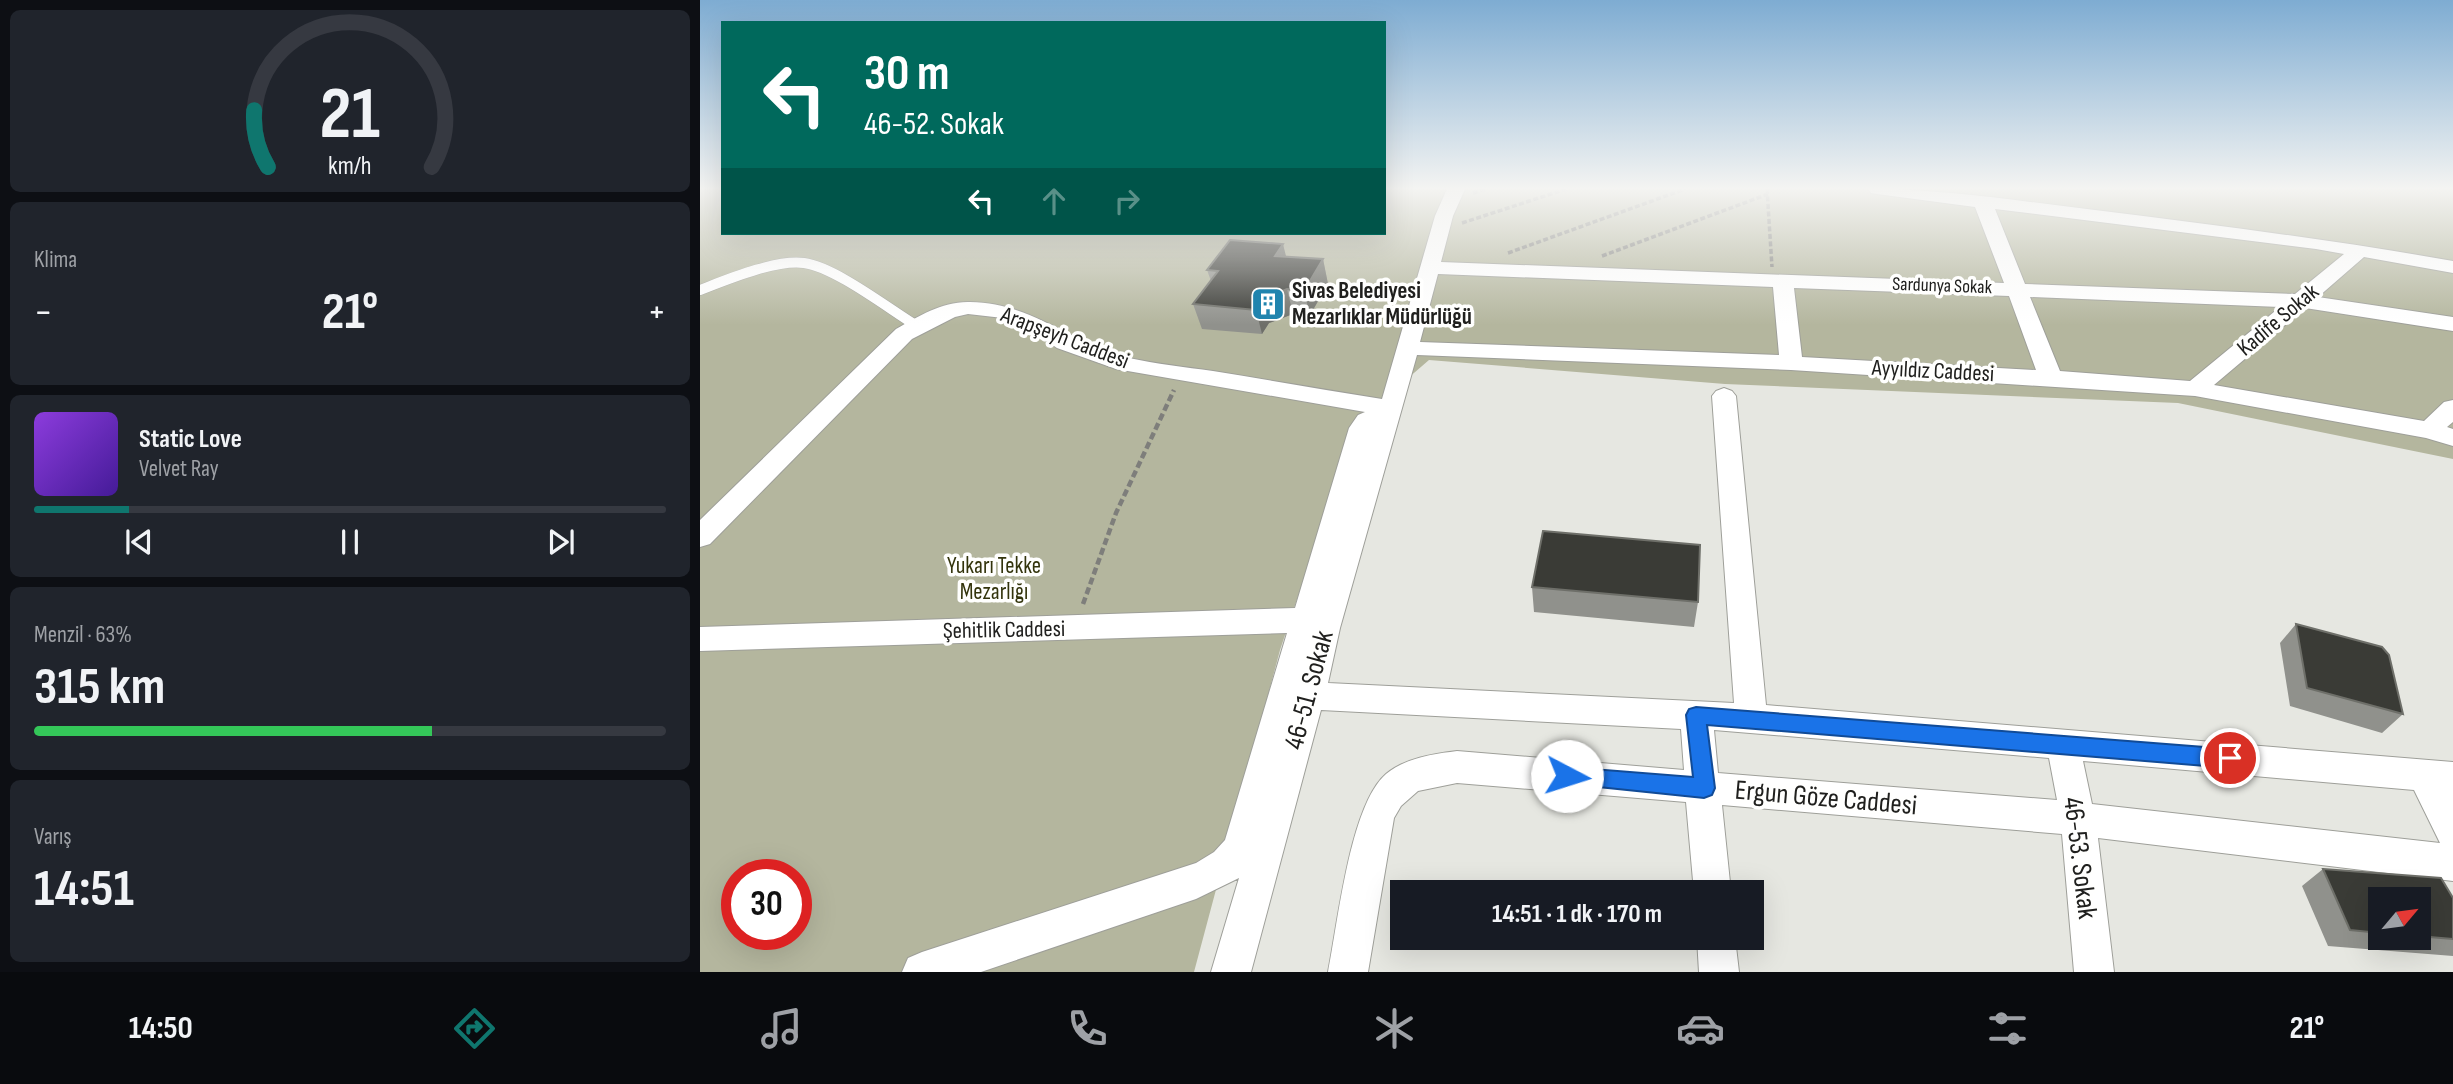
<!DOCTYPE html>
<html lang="tr">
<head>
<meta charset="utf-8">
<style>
	body { margin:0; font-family:"Sofia Sans Condensed",sans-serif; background:#20242c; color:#f1f3f6; height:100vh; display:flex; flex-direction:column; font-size:26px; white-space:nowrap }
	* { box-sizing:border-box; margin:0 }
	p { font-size:23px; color:#9ea1a6 }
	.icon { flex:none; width:38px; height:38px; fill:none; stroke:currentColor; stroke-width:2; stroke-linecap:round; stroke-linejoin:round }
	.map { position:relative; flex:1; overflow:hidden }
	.details { display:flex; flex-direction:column; gap:10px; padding:10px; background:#0d0f14; width:700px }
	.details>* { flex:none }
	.guide { position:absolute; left:21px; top:21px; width:665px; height:214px; border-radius:0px; box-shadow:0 7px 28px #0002; background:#00695c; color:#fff; overflow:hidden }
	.needle { width:46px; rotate:61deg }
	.controls { position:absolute; left:1668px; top:887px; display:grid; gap:14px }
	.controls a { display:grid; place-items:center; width:63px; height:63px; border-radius:0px; background:#171b24; box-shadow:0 7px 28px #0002; font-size:35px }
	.speed { position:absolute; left:21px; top:859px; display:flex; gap:14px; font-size:35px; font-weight:700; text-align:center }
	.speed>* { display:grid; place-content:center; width:91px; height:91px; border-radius:50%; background:#171b24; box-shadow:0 7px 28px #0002; line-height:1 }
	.speed .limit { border:10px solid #d22; background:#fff; color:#111 }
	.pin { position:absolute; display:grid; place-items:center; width:60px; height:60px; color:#fff; margin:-30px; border:4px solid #fff; border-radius:50%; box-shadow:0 2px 7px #0007 }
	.me { position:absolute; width:77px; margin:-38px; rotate:95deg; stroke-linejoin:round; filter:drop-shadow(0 0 5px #0008) }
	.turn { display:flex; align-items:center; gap:24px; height:147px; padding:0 28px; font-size:32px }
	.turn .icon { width:91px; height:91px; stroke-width:2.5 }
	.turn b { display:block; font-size:49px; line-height:60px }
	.lanes { display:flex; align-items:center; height:66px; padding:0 28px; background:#0003; justify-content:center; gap:35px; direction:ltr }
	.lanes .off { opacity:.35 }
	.big { font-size:52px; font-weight:700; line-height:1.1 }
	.details .widget { flex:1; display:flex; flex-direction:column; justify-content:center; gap:10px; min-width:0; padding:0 24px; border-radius:10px; background:#20242c }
	.details .dial { align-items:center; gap:0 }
	.dial svg { height:182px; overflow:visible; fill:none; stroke:#363941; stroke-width:7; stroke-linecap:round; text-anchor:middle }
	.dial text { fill:#f1f3f6; stroke:none }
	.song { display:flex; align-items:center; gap:21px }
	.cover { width:84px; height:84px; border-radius:10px; background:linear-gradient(135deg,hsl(270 70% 55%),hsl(260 70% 35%)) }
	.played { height:7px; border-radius:4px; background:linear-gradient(90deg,#0f766e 15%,#363941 15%) }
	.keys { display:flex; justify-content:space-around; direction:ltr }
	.heat { display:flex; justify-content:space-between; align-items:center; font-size:38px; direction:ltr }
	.charge { height:10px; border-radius:5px; background:linear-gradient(90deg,#34c759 63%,#363941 0) }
	.trip { position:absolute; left:690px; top:880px; width:374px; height:70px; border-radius:0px; background:#171b24; box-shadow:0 7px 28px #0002; font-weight:700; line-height:70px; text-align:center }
	.dock { display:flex; height:112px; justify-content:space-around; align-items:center; background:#090b0e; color:#9ea1a6 }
	.dock .icon { width:49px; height:49px }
	.dock .active { color:#0f766e }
	.dock b { font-size:32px; color:#f1f3f6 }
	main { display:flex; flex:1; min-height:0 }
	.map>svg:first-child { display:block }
	.green { fill:#b4b69e; fill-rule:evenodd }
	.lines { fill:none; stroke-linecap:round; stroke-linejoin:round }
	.service-casing { stroke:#9e9f99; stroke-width:11 }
	.minor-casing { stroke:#9e9f99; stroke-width:2 }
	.path-far1 { stroke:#7e7e7b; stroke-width:3.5; stroke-dasharray:5 2.5; stroke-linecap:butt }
	.path { stroke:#7e7e7b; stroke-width:4.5; stroke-dasharray:7 3.5; stroke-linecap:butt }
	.service { stroke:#fff; stroke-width:10 }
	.minor { fill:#fff; fill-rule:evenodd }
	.wall { fill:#90918c; fill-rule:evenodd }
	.shaded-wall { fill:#6e6f69 }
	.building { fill:#3a3b36; stroke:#6e6f69; stroke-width:2 }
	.route { fill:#1a73e8; stroke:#114b97; stroke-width:2 }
	.labels { text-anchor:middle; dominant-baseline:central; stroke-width:7; stroke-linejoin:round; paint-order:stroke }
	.far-street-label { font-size:19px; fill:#20201e; stroke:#fffffe }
	.poi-label { font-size:23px; font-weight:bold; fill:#20201e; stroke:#fffffe; text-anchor:start }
	.street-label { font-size:23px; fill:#20201e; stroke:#fffffe }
	.park-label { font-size:23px; fill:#33340c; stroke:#fffffe }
	.near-street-label { font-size:28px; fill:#20201e; stroke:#fffffe }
</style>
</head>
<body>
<main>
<section class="details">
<div class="widget dial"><svg viewBox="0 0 100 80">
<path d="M14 69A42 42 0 1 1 86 69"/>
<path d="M14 69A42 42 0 0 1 8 44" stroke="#0f766e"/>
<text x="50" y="56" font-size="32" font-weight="700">21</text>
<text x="50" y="72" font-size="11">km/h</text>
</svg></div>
<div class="widget"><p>Klima</p>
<div class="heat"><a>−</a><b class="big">21°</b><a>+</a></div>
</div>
<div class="widget">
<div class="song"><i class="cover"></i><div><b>Static Love</b><p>Velvet Ray</p></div></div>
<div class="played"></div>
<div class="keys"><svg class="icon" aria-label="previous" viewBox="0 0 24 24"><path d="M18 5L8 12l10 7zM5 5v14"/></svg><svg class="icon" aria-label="pause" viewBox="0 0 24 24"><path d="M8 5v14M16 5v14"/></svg><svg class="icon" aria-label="next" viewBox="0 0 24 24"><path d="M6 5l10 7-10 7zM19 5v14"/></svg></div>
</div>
<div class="widget"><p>Menzil · 63%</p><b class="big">315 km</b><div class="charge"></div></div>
<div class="widget"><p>Varış</p><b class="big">14:51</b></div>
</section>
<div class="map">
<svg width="1753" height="972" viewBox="0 0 1753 972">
	<rect width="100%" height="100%" fill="#e6e7e1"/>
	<path class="green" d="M 0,189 L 23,189 L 23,233 L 684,233 L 684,189 L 1753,189 L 1753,459 L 1478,403 L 1025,384 L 729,360 L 656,423 L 580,650 L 494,972 L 0,972 ZM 37,875 L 96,875 L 96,934 L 37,934 Z"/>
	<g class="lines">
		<g class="service-casing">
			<path id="service" d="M 0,290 C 26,280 76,259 104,263 C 135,267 189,309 217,326"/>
		</g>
		<g class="minor-casing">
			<path id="minor" d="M 747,189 L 765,189 L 753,216 L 741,262 L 1304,283 L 1275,207 L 1177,194 L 1171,193 L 1168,189 C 1245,189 1319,201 1395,210 C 1515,225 1634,240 1753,261 L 1753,273 L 1664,257 L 1618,297 L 1753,317 L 1753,331 L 1605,308 L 1514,385 L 1724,421 L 1744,402 L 1753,400 L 1753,422 L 1747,427 L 1753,429 L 1753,446 L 1726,438 L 1495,396 L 1091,370 L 717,355 L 640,628 L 628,683 L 1034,703 L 1012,396 L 1016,391 L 1024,388 L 1032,391 L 1036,396 L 1066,705 L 1753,762 L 1753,881 L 1398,838 L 1414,972 L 1374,972 L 1362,834 L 1022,805 L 1031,892 L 994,892 L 986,802 L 757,783 L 718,791 L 701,806 L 694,818 L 668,972 L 628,972 C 638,923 650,805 686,774 C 705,758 733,754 757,751 L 984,770 L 981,729 L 621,710 L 551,972 L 511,972 L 539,878 L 496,899 L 281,972 L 202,972 L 208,958 L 222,952 L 496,863 L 514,852 L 525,840 L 587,633 L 0,651 L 0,627 L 595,608 L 649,428 L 658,415 L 665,412 L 416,369 L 357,348 L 329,329 L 303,318 L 268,314 L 255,317 L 212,339 L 10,544 L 0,547 L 0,520 L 196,329 C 219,316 243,301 270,302 C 334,303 370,344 429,358 C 456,364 485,367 513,371 C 569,380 626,390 682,399 L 735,216 ZM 1295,209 L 1616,249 L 1644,254 L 1595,294 L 1325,284 ZM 738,274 L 1073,287 L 1079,355 L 720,342 ZM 1094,288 L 1309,296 L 1336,370 L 1102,357 ZM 1330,297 L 1580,307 L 1490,381 L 1360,371 ZM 1014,730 L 1349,758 L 1357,800 L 1018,773 ZM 1383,761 L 1714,790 L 1740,843 L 1392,804 Z
				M 997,938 L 1035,938 L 1039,972 L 999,972 Z"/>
		</g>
		<path class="path-far1" d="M 1067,189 L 1072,267
			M 773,193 L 786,189
			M 762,223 L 866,189
			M 808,253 L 985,189
			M 902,256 L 1068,194"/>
		<path class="path" d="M 383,604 L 416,513 L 474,390"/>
		<use href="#service" class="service"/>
		<use href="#minor" class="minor"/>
	</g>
	<path class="wall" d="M 586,257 L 623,259 L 628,284 L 610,315 L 593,314 L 569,323 L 562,334 L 502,329 L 493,304 L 511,281 L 507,270 Z
		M 832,587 L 998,602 L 994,627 L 834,612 Z
		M 1596,624 L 1703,714 L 1682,733 L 1590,706 L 1580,643 Z
		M 1623,869 L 1753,898 L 1753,956 L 1628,946 L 1602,886 ZM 1680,900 L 1718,900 L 1718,938 L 1680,938 Z"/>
	<path class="shaded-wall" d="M 583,244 L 589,268 L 575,256 Z
		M 623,259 L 628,284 L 610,315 L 604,291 Z
		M 587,289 L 593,314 L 569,323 L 562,334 L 556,310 L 563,299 Z"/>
	<path class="building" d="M 530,240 L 583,244 L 575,256 L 623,259 L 604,291 L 587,289 L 563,299 L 556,310 L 493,304 L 518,271 L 507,270 Z
		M 843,531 L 1000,545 L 998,602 L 832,587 Z
		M 1596,624 L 1682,647 L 1689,655 L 1703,714 L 1607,688 Z
		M 1623,869 L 1741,878 L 1753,898 L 1753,939 L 1718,936 L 1718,900 L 1680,900 L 1680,933 L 1650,930 Z"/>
	<linearGradient id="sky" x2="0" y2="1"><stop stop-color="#7eacd2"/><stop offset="0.58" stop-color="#f4f4f2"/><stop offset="1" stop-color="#f4f4f2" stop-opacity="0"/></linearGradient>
	<rect width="1753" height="325" fill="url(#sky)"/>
	<path class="route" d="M 996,707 L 1530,749 L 1537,752 L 1540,758 L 1537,765 L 1530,768 L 1007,725 L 1015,788 L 1012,795 L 1004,798 L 860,783 L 857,776 L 860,770 L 867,767 L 993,777 L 986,715 L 989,709 Z"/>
	<defs>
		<g id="building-square" transform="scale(1.75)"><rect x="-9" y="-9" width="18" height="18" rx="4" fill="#2084ae" stroke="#fffffe"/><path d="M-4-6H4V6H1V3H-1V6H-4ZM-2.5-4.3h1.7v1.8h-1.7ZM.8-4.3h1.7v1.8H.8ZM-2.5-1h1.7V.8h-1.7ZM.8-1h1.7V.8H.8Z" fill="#fff"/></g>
	</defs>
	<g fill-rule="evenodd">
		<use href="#building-square" x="568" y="304"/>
	</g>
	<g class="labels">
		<g class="far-street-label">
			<text transform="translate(1242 286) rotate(2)">Sardunya Sokak</text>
		</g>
		<g class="poi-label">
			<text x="592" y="291">Sivas Belediyesi<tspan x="592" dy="26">Mezarlıklar Müdürlüğü</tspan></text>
		</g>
		<g class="street-label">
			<text transform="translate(1578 320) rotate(-40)">Kadife Sokak</text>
			<text transform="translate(365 338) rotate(21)">Arapşeyh Caddesi</text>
			<text transform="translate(1233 371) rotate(3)">Ayyıldız Caddesi</text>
			<text transform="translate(304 630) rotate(-1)">Şehitlik Caddesi</text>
		</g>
		<g class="park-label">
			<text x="294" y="566">Yukarı Tekke<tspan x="294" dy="26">Mezarlığı</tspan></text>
		</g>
		<g class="near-street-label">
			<text transform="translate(609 690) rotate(-75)">46-51. Sokak</text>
			<text transform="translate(1126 798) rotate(5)">Ergun Göze Caddesi</text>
			<text transform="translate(1380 858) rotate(83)">46-53. Sokak</text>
		</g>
	</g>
</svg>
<div class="controls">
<a><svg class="needle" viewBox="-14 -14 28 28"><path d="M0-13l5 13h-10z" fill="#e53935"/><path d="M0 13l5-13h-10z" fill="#9ea1a6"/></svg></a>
</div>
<div class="speed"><div class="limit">30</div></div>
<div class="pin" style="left:1530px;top:758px;background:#d93025"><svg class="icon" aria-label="arrive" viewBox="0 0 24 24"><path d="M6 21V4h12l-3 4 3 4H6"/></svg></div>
<svg class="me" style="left:867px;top:776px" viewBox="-20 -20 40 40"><circle r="19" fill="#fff"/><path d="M0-13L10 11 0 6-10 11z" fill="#1a73e8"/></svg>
<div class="trip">14:51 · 1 dk · 170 m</div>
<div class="guide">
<div class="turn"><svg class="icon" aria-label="left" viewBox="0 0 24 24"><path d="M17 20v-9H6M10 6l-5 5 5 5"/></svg><div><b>30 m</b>46-52. Sokak</div></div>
<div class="lanes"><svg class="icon" aria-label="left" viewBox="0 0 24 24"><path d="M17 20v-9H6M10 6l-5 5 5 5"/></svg><svg class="icon off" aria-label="ahead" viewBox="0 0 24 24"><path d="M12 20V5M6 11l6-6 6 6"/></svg><svg class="icon off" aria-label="right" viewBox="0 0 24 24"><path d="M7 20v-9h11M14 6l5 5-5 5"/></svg></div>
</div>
</div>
</main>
<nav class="dock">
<b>14:50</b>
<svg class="icon active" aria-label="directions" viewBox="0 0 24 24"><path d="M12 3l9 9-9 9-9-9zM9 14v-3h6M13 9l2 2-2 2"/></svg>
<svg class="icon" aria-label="music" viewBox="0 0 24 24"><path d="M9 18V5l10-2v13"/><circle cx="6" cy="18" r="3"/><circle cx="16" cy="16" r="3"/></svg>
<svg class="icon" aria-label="phone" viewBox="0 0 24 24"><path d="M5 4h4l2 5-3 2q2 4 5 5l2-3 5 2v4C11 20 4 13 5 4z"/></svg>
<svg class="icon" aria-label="climate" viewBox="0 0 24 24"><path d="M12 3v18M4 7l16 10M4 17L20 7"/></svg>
<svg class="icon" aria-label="car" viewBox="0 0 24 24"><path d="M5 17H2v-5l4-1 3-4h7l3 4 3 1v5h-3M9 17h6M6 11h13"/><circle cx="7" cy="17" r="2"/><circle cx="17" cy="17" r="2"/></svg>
<svg class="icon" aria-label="filters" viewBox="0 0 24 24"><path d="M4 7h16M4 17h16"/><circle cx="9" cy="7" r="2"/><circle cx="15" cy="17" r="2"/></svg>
<b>21°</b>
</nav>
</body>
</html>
